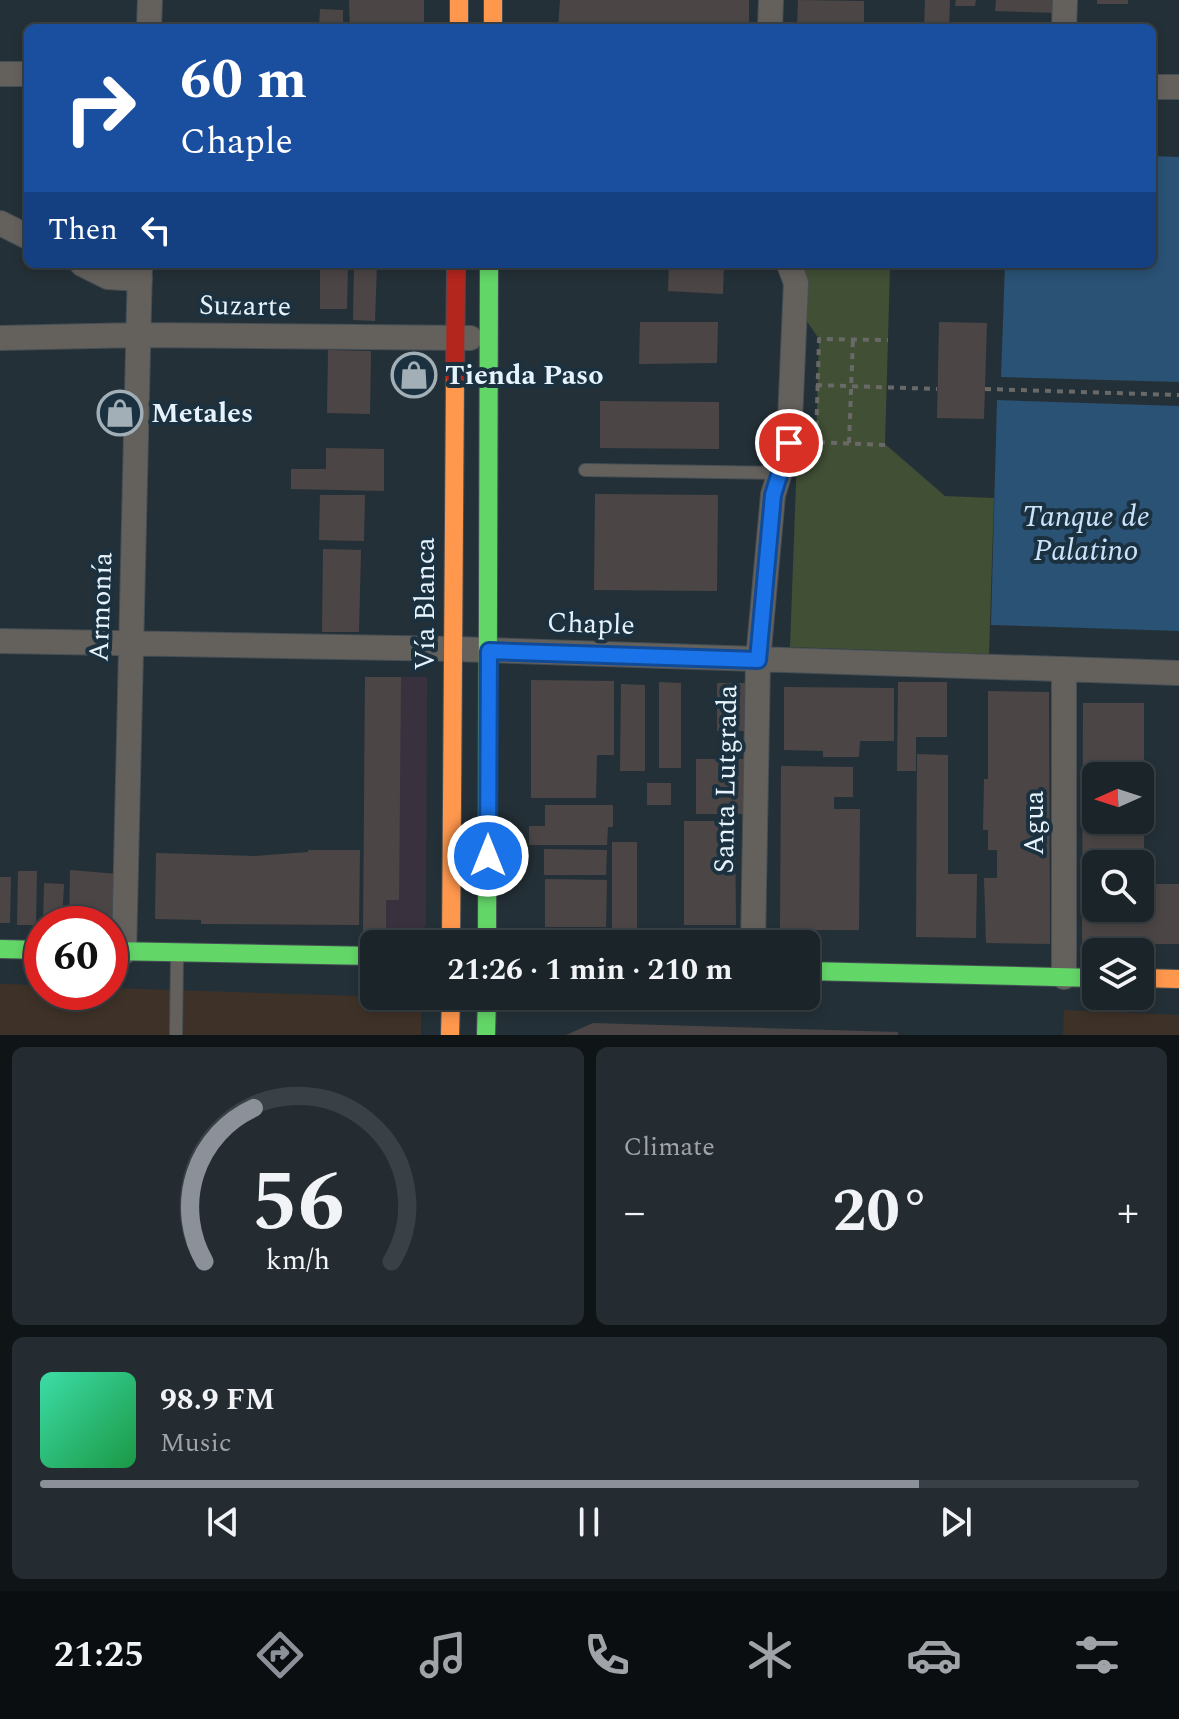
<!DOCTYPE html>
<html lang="en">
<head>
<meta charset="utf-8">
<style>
	body { margin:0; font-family:Spectral,serif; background:#242c31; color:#f1f3f6; height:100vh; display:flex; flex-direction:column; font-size:30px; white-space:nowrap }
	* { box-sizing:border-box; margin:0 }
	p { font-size:26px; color:#a0a4a8 }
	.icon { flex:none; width:44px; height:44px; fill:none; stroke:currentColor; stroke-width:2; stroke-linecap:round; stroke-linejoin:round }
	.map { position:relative; height:1035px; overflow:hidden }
	.side { display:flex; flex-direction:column; gap:12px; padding:12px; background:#0f1417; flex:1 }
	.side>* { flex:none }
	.top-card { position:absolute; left:24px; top:24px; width:1132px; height:244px; border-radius:12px; box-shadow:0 4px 12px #0003,0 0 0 2px #394146; background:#1a4fa0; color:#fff; overflow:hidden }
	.needle { width:52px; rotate:267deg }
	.buttons { position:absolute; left:1082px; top:762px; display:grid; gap:16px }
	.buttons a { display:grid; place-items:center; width:72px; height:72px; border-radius:12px; background:#1b2429; box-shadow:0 4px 12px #0003,0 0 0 2px #394146; font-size:40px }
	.speed { position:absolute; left:24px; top:906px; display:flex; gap:16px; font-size:40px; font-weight:700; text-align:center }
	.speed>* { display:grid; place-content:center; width:104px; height:104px; border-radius:50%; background:#1b2429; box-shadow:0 4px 12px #0003,0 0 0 2px #394146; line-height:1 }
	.speed .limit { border:12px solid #d22; background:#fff; color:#111 }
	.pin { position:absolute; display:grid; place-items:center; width:68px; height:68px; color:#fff; margin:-34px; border:4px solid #fff; border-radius:50%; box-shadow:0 2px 8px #0007 }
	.me { position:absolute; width:88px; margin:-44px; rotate:0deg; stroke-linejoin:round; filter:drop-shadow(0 0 6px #0008) }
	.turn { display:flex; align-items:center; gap:28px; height:168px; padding:0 24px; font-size:36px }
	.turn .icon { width:104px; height:104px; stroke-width:2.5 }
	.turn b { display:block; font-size:56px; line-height:68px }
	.then { display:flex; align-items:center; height:76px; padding:0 24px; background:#0003; gap:16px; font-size:30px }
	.big { font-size:60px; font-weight:700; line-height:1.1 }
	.side .card { flex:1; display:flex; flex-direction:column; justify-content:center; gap:12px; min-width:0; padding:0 28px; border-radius:12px; background:#242c31 }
	.side .dial { align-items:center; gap:0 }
	.dial svg { height:208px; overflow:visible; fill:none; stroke:#394146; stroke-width:7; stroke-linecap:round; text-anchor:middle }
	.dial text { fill:#f1f3f6; stroke:none }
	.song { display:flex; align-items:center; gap:24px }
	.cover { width:96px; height:96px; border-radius:12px; background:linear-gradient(135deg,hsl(160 70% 55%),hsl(140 70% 35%)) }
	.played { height:8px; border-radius:4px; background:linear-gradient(90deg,#8c9099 80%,#394146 80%) }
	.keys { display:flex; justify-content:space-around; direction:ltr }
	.heat { display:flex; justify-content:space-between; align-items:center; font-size:44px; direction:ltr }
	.side .tiles { flex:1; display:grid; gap:12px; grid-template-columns:1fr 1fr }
	.card:last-child { grid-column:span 2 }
	.trip { position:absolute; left:360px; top:930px; width:460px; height:80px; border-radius:12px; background:#1b2429; box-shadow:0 4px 12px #0003,0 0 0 2px #394146; font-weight:700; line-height:80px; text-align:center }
	.tabs { display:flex; height:128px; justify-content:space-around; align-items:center; background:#0b0e10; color:#a0a4a8 }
	.tabs .icon { width:56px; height:56px }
	.tabs .active { color:#8c9099 }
	.tabs b { font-size:36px; color:#f1f3f6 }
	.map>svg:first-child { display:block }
	.commercial { fill:#3a313f }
	.industrial { fill:#3e3228 }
	.green { fill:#414f35 }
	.water { fill:#2a5275 }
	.building { fill:#4b4645; fill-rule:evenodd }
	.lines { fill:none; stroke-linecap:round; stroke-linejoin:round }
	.lane-casing { stroke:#454e55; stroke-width:14 }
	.street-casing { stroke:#454e55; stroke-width:26 }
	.fast-casing { stroke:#454e55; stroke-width:20 }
	.slow-casing { stroke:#454e55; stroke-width:20 }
	.jam-casing { stroke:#454e55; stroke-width:20 }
	.path { stroke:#696968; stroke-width:4; stroke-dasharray:6 6; stroke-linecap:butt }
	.lane { stroke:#64615d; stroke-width:12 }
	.street { stroke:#64615d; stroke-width:24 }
	.fast { stroke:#63d668; stroke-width:18 }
	.slow { stroke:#ff974d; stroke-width:18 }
	.jam { stroke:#b3261e; stroke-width:18 }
	.route-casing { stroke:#114b97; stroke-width:20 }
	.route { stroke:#1a73e8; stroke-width:14 }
	.labels { text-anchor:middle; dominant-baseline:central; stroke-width:8; stroke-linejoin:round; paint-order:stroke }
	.street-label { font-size:28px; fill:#e6f3fc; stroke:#1c313f }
	.poi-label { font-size:28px; font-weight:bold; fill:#e6f3fc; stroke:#1c313f; text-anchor:start }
	.water-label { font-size:30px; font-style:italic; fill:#cbe4fd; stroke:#1c313f }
</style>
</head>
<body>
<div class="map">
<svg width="1179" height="1035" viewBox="0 0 1179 1035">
	<rect width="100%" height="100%" fill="#243037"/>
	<path class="commercial" d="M 365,677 L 427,677 L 426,925 L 410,941 L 364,943 Z"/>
	<path class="industrial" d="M 0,984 L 42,985 L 42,992 L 110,992 L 110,988 L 421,998 L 421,1035 L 0,1035 Z
		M 1064,1010 L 1179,1015 L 1179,1035 L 1063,1035 Z"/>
	<path class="green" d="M 803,264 L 890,267 L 885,444 L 945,496 L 994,498 L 989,654 L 790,647 L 797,456 L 816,442 L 819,339 L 802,314 Z"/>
	<path class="water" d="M 1152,156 L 1179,157 L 1179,382 L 1001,377 L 1005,264 L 1152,264 Z
		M 997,400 L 1179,406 L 1179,631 L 991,625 Z"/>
	<path class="building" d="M 349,0 L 424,0 L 424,28 L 350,28 Z
		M 560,0 L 749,0 L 749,28 L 558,28 Z
		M 798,0 L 864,1 L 864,26 L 797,24 Z
		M 925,0 L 950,0 L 949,28 L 924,28 Z
		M 956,0 L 976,0 L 975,6 L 955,6 Z
		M 996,0 L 1060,0 L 1060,13 L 995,11 Z
		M 1097,0 L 1128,0 L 1128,4 L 1097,4 Z
		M 320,9 L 343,10 L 343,28 L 319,28 Z
		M 997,22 L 1058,24 L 1058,28 L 996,28 Z
		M 320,264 L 348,264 L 347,309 L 320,309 Z
		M 354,264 L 377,264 L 375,321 L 353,320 Z
		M 669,264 L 724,264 L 723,294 L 668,291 Z
		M 640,322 L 718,322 L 717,363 L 639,364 Z
		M 939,322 L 987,323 L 984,419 L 937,418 Z
		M 328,350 L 371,351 L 370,414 L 327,413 Z
		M 600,401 L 719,402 L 719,449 L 600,448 Z
		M 326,448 L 384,449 L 384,491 L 291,489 L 291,469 L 326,469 Z
		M 595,494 L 718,495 L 717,591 L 594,590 Z
		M 320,495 L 365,495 L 364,541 L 319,540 Z
		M 323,549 L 361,550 L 359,632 L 322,632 Z
		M 365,677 L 401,677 L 399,900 L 386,900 L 386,933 L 363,933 Z
		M 531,680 L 614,681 L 614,755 L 597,755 L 596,798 L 531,798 Z
		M 659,682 L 681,683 L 681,768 L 659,768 Z
		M 898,682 L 947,682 L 947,737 L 916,737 L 916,771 L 897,771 Z
		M 717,683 L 749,683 L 749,731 L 717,731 Z
		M 621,684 L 645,685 L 645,771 L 620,771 Z
		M 784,687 L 894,688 L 894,741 L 860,741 L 859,757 L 823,757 L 823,751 L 784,750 Z
		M 988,691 L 1049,692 L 1050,944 L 986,943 L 984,878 L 997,878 L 997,850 L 988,850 L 988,830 L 983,830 L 984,779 L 988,779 Z
		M 1083,703 L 1144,703 L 1144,884 L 1179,884 L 1179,944 L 1082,944 ZM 1096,776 L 1140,776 L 1140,820 L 1096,820 ZM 1096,864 L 1140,864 L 1140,908 L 1096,908 Z
		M 917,754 L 948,755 L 948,874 L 977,874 L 976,938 L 916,937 Z
		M 696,759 L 744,759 L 744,814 L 696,814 Z
		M 781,766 L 853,767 L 853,797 L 834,797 L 834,809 L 860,809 L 859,930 L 780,930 Z
		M 647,783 L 671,783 L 671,805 L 647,805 Z
		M 545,805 L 613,805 L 613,827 L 608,827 L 607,845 L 529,845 L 529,826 L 545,826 Z
		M 684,821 L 735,821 L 736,925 L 684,925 Z
		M 612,842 L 637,842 L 637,928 L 612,928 Z
		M 544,849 L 607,850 L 606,875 L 544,875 Z
		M 308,850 L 360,850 L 359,925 L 201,924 L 201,920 L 155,919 L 156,853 L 255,856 L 308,852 Z
		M 70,870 L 118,874 L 117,927 L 110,926 L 110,924 L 69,924 Z
		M 18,871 L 37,871 L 36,925 L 17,925 Z
		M 0,877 L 11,877 L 10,923 L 0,923 Z
		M 545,879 L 607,880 L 606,927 L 545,927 Z
		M 44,883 L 64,884 L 62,923 L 43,923 Z
		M 593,1023 L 898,1032 L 898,1035 L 566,1035 Z"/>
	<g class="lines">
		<g class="lane-casing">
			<path id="lane" d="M 585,470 L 780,473
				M 176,1035 L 177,956"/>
		</g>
		<g class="street-casing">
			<path id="street" d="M 149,28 L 150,0
				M 770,28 L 771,0
				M 1064,28 L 1065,0
				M 0,74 L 28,74
				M 1152,87 L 1179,87
				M 0,223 L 28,237
				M 82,264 L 108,277 L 140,279
				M 0,338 L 139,335 L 470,338
				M 0,641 L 454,649 L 1179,673
				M 1064,669 L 1064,977
				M 753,944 L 758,660 L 773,495 L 789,443 L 796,283 L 789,264
				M 124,952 L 140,264"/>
		</g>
		<g class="fast-casing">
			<path id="fast" d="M 487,944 L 489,264
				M 0,949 L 42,950
				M 110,951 L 374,956
				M 806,971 L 1096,978
				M 486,1035 L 487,996"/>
		</g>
		<g class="slow-casing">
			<path id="slow" d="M 459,0 L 459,28
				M 493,0 L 493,28
				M 451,944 L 455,378
				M 1140,978 L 1179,979
				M 450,1035 L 451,996"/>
		</g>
		<g class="jam-casing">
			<path id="jam" d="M 455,378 L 456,264"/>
		</g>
		<path class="path" d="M 816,385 L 937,389
			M 985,389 L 1179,395
			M 849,443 L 853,339
			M 885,445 L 816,442 L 819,339 L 888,340"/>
		<use href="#lane" class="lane"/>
		<use href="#street" class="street"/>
		<use href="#fast" class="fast"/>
		<use href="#slow" class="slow"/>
		<use href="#jam" class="jam"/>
	</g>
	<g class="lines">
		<g class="route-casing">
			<path id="route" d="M 488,856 L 489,651 L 758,660 L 773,495 L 789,443"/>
		</g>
		<use href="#route" class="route"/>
	</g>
	<defs>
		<g id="shop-ring" transform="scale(2.3)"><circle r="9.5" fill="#1c313f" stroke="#a2afb7" stroke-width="1.5"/><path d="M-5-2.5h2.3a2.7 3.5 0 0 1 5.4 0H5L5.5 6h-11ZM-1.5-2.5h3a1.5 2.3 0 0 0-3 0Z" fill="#a2afb7"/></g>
	</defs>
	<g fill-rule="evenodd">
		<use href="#shop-ring" x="414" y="375"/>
		<use href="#shop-ring" x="120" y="413"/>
	</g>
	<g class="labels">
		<g class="street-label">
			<text transform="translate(245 306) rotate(1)">Suzarte</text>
			<text transform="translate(425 604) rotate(-90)">Vía Blanca</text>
			<text transform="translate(101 607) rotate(-88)">Armonía</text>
			<text transform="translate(591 624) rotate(2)">Chaple</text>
			<text transform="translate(726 779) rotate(-89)">Santa Lutgrada</text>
			<text transform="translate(1034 823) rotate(-90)">Agua</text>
		</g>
		<g class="poi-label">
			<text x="445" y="375">Tienda Paso</text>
			<text x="151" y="413">Metales</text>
		</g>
		<g class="water-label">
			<text x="1086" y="517">Tanque de<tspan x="1086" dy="34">Palatino</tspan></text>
		</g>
	</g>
</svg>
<div class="buttons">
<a><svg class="needle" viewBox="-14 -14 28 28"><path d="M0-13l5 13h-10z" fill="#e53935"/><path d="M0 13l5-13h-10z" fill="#a0a4a8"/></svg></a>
<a><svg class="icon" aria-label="search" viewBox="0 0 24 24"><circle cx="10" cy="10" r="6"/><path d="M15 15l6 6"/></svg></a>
<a><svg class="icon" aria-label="layers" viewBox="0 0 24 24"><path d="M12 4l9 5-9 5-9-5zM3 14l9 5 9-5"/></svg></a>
</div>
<div class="speed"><div class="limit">60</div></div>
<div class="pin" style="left:789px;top:443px;background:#d93025"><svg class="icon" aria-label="arrive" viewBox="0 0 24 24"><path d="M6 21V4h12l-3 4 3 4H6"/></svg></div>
<svg class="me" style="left:488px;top:856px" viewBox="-20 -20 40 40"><circle r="17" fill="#1a73e8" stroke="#fff" stroke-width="3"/><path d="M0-11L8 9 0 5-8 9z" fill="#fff"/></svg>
<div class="trip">21:26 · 1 min · 210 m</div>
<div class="top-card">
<div class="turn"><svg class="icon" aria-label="right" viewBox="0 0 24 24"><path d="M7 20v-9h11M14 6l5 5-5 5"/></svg><div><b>60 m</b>Chaple</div></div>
<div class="then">Then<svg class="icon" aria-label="left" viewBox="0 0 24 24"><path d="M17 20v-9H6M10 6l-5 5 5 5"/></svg></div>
</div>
</div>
<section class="side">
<div class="tiles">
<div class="card dial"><svg viewBox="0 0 100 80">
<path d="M14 69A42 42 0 1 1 86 69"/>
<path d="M14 69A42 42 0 0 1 33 10" stroke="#8c9099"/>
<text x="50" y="56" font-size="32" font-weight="700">56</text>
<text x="50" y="72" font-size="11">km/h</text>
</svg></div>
<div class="card"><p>Climate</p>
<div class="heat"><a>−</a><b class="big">20°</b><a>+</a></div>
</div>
<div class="card">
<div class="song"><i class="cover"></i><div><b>98.9 FM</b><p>Music</p></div></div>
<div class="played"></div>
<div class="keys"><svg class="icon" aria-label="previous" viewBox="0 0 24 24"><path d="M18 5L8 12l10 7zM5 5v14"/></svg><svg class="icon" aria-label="pause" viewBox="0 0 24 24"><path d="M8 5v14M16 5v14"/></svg><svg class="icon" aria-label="next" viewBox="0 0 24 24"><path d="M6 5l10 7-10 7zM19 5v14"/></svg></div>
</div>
</div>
</section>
<nav class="tabs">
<b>21:25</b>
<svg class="icon active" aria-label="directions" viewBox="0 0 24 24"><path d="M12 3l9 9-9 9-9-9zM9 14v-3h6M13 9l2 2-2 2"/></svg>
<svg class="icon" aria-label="music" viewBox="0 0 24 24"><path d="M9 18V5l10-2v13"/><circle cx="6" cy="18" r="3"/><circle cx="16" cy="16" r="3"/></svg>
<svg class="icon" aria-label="phone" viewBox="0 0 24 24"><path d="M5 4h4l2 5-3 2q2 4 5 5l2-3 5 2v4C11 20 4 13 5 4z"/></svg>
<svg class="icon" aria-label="climate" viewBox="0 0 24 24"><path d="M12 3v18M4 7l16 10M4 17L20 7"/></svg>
<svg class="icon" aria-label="car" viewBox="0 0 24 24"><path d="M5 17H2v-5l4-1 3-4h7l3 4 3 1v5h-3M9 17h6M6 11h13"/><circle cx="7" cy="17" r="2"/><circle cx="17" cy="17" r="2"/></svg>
<svg class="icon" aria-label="filters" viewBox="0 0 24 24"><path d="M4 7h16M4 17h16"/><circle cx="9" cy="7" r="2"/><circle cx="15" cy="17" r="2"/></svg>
</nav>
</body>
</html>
